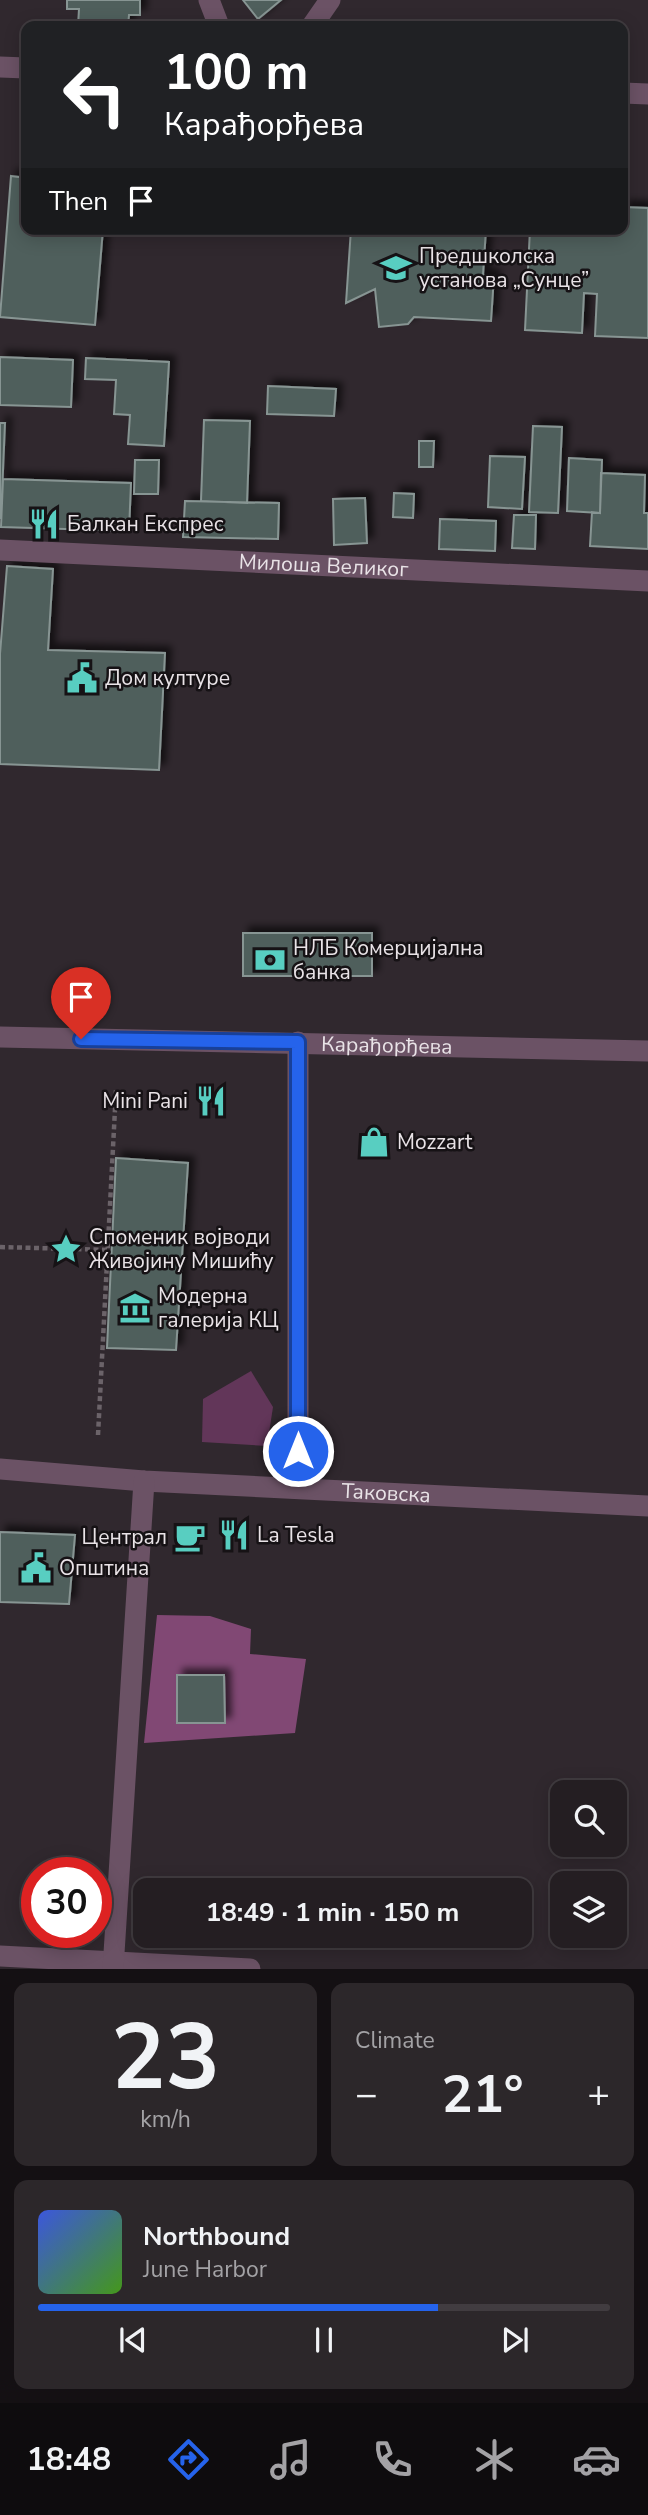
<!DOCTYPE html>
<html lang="en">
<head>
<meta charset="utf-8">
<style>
	body { margin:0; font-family:"Nunito Sans",sans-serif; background:#2c272a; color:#f1f3f6; height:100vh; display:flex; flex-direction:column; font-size:26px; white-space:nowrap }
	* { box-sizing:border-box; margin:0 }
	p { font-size:23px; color:#a3a2a5 }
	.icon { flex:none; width:38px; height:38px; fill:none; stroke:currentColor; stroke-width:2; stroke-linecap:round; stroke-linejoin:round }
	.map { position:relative; height:1969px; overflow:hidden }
	.sheet { display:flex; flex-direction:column; gap:14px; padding:14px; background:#141013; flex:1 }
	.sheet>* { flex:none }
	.banner { position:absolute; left:21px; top:21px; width:607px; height:214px; border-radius:14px; box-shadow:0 4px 18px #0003,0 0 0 2px #413c40; background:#202124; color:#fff; overflow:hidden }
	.buttons { position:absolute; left:550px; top:1780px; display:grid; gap:14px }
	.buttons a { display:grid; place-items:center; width:77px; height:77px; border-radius:14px; background:#241e22; box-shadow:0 4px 18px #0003,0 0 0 2px #413c40; font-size:35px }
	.speed { position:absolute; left:21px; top:1857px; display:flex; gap:14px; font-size:35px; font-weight:700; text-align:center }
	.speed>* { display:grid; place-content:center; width:91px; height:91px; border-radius:50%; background:#241e22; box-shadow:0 4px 18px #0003,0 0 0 2px #413c40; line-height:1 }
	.speed .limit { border:10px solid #d22; background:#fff; color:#111 }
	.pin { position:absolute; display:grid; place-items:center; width:60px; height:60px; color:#fff; margin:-72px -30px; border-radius:50% 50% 50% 0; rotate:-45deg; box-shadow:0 0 7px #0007 }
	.pin .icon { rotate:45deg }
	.me { position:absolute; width:77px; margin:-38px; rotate:0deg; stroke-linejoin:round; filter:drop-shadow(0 0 5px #0008) }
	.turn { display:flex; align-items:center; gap:24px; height:147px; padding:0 28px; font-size:32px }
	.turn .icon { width:91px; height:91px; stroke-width:2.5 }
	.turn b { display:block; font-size:49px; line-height:60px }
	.then { display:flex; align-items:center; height:66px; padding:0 28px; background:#0003; gap:14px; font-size:26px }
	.big { font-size:52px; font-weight:700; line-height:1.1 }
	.sheet .widget { flex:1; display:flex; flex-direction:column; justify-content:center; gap:10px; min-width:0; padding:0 24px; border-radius:14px; background:#2c272a }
	.sheet .dial { align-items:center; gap:0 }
	.dial b { font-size:91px; line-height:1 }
	.song { display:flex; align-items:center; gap:21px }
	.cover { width:84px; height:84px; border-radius:10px; background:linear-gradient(135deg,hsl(230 70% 55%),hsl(100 70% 35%)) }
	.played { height:7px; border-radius:4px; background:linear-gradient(90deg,#2563eb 70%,#413c40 70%) }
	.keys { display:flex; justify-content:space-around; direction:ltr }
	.heat { display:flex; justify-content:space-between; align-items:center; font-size:38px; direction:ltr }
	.sheet .tiles { flex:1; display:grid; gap:14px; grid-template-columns:1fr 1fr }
	.widget:last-child { grid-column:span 2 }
	.trip { position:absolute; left:133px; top:1878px; width:399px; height:70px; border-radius:14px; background:#241e22; box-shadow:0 4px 18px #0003,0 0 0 2px #413c40; font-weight:700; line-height:70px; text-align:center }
	.dock { display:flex; height:112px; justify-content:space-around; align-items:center; background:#0e0c0e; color:#a3a2a5 }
	.dock .icon { width:49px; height:49px }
	.dock .active { color:#2563eb }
	.dock b { font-size:32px; color:#f1f3f6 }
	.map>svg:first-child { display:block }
	.green { fill:#623659 }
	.forest { fill:#814874 }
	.building { fill:#505e5b; stroke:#879593; stroke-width:2; filter:url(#shadow) }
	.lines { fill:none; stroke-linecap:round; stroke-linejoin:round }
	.path { stroke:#6b6369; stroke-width:4.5; stroke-dasharray:5 3.5; stroke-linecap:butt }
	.minor { stroke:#6b5265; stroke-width:21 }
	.route-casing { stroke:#184099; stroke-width:18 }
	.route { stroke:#2563eb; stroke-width:12 }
	.labels { text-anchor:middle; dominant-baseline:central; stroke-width:5; stroke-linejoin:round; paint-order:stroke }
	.poi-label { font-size:21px; fill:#e9e3e7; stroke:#161215; text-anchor:start }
	.street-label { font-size:21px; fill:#e9e3e7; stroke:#161215 }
</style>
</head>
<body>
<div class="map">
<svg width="648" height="1969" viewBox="0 0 648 1969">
	<defs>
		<filter id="shadow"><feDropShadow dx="6" dy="-6" stdDeviation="3.5" flood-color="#0009"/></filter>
	</defs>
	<rect width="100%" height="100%" fill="#30282e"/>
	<path class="green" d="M 251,1371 L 273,1407 L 267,1446 L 202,1442 L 203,1399 Z"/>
	<path class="forest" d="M 157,1615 L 210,1616 L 251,1629 L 250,1654 L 306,1659 L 295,1733 L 144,1743 Z"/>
	<path class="building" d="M 67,0 L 140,0 L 140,15 L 129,15 L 128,26 L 78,26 L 79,9 L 67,9 Z
		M 243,0 L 281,0 L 258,19 Z
		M 11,176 L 26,178 L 26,229 L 103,229 L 95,325 L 0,317 Z
		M 623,207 L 648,208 L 648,338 L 595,336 L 597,294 L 584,293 L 582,333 L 525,330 L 530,229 L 623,229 Z
		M 351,229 L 486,229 L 483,275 L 494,276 L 491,321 L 414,317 L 408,324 L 379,327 L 375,289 L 346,303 Z
		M 0,357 L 73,360 L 71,407 L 0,405 Z
		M 86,358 L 169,362 L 164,446 L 128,444 L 130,415 L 114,414 L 116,380 L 85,379 Z
		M 268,386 L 336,389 L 334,416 L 267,414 Z
		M 204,420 L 250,421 L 247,503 L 201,501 Z
		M 0,423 L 5,423 L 1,518 L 0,518 Z
		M 533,426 L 562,427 L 558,513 L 529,512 Z
		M 419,441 L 434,441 L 433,467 L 419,467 Z
		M 490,456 L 525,457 L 522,509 L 488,507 Z
		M 569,458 L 602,460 L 600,513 L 567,511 Z
		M 135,460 L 159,460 L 158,494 L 134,494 Z
		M 601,473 L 645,475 L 644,513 L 648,513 L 648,549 L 590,546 L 592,512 L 600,513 Z
		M 3,479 L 131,483 L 129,531 L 1,527 Z
		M 394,493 L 414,494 L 413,518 L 393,517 Z
		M 365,498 L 367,543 L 334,545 L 333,499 Z
		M 185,501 L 279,503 L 278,539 L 183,537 Z
		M 514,515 L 536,515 L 535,549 L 512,548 Z
		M 440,519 L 496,521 L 495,551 L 439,549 Z
		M 7,566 L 53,569 L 48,650 L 165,653 L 159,770 L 0,764 L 0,654 Z
		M 243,933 L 372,933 L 372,976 L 243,976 Z
		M 116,1158 L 188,1163 L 176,1350 L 107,1348 Z
		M 0,1532 L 75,1535 L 69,1604 L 0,1602 Z
		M 177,1675 L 224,1675 L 225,1723 L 177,1723 Z"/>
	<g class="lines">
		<path class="path" d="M 0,1247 L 108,1250
			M 98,1435 L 116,1090"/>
		<g class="minor">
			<path d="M 209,0 L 219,26"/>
			<path d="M 312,26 L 330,0"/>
			<path d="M 0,67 L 26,68"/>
			<path d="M 623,93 L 648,94"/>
			<path id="s1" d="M 0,550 L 648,581"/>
			<path id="s2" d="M 0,1037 L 648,1051"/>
			<path id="s3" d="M 0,1469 L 144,1481 L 648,1506"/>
			<path d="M 298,1488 L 298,1042"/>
			<path d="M 0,1956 L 250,1969"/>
			<path d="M 113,1969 L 144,1481"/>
		</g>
	</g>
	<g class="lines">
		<g class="route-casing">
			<path id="route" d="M 81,1039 L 298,1042 L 298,1451"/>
		</g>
		<use href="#route" class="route"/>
	</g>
	<defs>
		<g id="school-bare" transform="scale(2.415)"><path d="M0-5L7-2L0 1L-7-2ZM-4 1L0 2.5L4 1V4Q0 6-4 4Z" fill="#58cec1" stroke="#161215" stroke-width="2.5" paint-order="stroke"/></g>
		<g id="restaurant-bare" transform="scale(2.415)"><path d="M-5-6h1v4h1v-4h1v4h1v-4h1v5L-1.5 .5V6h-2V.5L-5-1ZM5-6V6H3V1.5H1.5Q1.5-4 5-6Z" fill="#58cec1" stroke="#161215" stroke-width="2.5" paint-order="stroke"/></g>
		<g id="civic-bare" transform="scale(2.415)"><path d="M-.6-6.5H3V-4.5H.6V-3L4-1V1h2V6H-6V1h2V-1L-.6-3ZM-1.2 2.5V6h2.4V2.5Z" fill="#58cec1" stroke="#161215" stroke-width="2.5" paint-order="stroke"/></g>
		<g id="bank-bare" transform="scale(2.415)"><path d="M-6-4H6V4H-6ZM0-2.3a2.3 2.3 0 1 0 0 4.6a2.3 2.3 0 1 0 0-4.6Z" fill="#58cec1" stroke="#161215" stroke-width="2.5" paint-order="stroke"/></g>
		<g id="shop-bare" transform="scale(2.415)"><path d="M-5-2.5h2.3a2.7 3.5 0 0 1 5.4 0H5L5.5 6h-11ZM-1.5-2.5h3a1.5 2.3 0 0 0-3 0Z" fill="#58cec1" stroke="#161215" stroke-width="2.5" paint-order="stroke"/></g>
		<g id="sight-bare" transform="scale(2.415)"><path d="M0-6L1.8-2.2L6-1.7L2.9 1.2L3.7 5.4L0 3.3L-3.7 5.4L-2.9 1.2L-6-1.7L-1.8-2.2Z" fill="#58cec1" stroke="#161215" stroke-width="2.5" paint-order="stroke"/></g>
		<g id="museum-bare" transform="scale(2.415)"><path d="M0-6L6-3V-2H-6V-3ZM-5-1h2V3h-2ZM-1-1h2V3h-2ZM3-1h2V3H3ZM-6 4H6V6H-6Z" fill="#58cec1" stroke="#161215" stroke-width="2.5" paint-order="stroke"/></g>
		<g id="cafe-bare" transform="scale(2.415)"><path d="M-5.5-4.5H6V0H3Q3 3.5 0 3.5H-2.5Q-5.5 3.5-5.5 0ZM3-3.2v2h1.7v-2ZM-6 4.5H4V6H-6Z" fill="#58cec1" stroke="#161215" stroke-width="2.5" paint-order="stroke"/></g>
	</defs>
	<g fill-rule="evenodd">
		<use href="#school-bare" x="396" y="268"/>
		<use href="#restaurant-bare" x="44" y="524"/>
		<use href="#civic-bare" x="82" y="678"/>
		<use href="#bank-bare" x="270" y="960"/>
		<use href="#restaurant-bare" x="211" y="1101"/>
		<use href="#shop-bare" x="374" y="1142"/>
		<use href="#sight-bare" x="66" y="1249"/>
		<use href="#museum-bare" x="135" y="1308"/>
		<use href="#restaurant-bare" x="234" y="1535"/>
		<use href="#cafe-bare" x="190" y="1537"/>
		<use href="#civic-bare" x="36" y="1568"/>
	</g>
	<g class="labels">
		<g class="poi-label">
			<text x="419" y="256">Предшколска<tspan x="419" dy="24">установа „Сунце”</tspan></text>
			<text x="67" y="524">Балкан Експрес</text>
			<text x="105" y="678">Дом културе</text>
			<text x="293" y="948">НЛБ Комерцијална<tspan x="293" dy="24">банка</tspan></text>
			<text x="188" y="1101" text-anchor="end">Mini Pani</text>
			<text x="397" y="1142">Mozzart</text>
			<text x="89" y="1237">Споменик војводи<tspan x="89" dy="24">Живојину Мишићу</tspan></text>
			<text x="158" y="1296">Модерна<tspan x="158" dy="24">галерија КЦ</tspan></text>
			<text x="257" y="1535">La Tesla</text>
			<text x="167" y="1537" text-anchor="end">Централ</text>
			<text x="59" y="1568">Општина</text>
		</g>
		<g class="street-label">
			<text stroke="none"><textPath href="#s1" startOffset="324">Милоша Великог</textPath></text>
			<text stroke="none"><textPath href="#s2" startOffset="387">Карађорђева</textPath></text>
			<text stroke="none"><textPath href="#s3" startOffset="387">Таковска</textPath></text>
		</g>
	</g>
</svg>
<div class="buttons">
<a><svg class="icon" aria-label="search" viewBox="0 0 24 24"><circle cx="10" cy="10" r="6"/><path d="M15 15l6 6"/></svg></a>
<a><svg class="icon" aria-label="layers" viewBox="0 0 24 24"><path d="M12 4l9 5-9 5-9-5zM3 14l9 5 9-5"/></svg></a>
</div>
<div class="speed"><div class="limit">30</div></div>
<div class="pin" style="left:81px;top:1039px;background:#d93025"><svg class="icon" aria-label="arrive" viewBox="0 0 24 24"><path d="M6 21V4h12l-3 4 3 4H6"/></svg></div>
<svg class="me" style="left:298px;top:1451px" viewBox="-20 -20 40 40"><circle r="17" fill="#2563eb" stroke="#fff" stroke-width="3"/><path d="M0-11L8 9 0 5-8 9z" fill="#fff"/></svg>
<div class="trip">18:49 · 1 min · 150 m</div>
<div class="banner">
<div class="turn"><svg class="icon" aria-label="left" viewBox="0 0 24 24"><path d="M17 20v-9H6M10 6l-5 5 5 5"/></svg><div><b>100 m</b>Карађорђева</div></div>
<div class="then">Then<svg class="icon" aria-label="arrive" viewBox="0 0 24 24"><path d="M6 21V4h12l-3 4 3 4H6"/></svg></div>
</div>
</div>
<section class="sheet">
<div class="tiles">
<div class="widget dial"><b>23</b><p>km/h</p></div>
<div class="widget"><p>Climate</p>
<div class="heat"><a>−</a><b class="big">21°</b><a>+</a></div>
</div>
<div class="widget">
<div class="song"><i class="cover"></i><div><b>Northbound</b><p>June Harbor</p></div></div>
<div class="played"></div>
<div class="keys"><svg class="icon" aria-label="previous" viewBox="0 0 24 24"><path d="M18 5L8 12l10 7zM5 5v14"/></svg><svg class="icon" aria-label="pause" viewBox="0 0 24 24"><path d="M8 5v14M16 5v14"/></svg><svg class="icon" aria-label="next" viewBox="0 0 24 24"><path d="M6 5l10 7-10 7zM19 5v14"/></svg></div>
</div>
</div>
</section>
<nav class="dock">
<b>18:48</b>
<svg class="icon active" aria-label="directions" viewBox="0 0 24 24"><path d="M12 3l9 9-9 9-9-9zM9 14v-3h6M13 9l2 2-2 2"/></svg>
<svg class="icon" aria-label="music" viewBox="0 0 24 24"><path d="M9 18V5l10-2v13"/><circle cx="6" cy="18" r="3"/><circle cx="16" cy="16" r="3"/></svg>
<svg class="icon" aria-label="phone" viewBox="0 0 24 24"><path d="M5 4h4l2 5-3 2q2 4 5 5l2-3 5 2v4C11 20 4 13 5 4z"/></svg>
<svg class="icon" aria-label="climate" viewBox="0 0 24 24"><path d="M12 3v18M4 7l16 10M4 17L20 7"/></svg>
<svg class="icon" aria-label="car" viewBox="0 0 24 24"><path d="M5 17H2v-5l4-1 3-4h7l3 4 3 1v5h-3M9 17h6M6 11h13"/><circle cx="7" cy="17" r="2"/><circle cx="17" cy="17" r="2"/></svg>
</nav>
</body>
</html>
